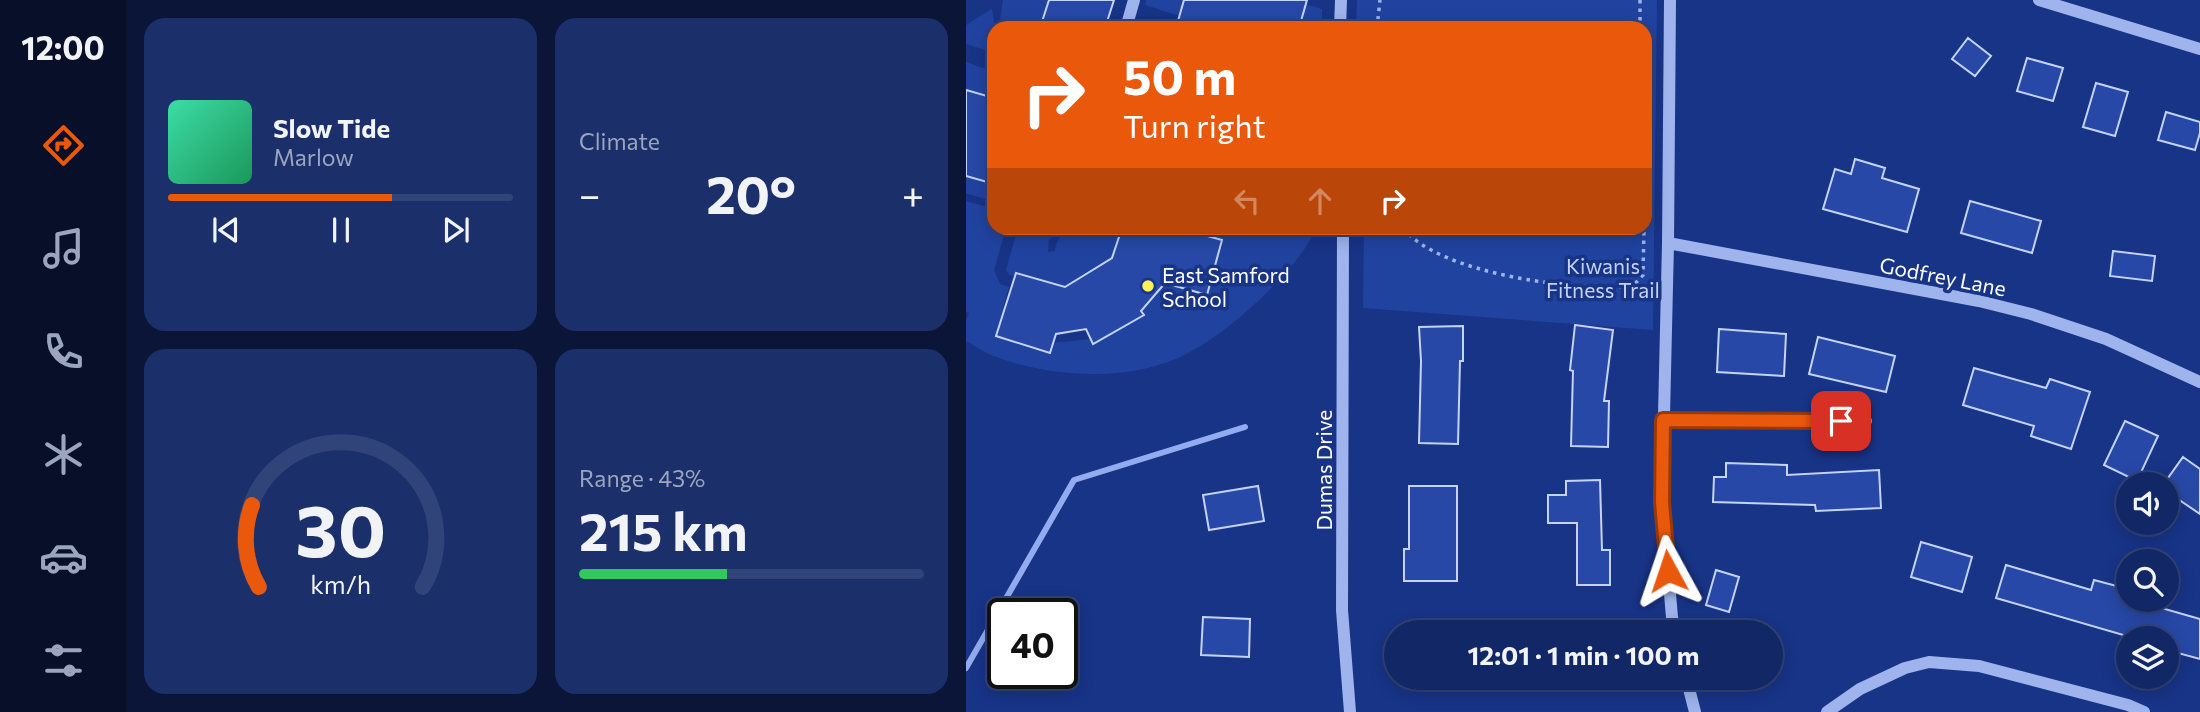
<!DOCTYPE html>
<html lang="en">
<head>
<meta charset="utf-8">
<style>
	body { margin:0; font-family:Commissioner,sans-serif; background:#1b2f6b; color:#f1f3f6; height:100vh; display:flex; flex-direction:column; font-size:26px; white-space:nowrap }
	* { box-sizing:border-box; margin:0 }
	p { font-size:23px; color:#9ca5bf }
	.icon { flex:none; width:38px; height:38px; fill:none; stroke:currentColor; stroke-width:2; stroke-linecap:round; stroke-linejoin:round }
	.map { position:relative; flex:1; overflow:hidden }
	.sheet { display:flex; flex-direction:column; gap:18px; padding:18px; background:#0a1538; width:840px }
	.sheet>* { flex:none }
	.banner { position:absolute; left:21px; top:21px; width:665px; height:214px; border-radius:21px; box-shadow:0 4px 18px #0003,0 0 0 2px #314479; background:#ea580c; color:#fff; overflow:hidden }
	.tools { position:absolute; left:1150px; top:472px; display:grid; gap:14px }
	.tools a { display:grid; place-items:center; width:63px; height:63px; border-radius:50%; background:#122765; box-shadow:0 4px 18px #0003,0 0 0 2px #314479; font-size:35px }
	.speed { position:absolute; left:21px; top:598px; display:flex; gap:14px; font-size:35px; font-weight:700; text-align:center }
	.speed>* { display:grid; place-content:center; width:91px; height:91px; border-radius:50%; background:#122765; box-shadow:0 4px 18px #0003,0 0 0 2px #314479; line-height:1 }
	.speed .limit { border:4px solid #111; border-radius:10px; background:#fff; color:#111 }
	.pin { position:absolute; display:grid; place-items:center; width:60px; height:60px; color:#fff; margin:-30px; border-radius:14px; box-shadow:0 4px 10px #0006 }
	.me { position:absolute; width:77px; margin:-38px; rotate:355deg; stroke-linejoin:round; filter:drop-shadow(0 0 5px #0008) }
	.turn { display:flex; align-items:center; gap:24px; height:147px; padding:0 21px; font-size:32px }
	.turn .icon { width:91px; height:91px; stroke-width:2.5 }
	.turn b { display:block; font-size:49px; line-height:60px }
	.lanes { display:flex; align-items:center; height:66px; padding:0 21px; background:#0003; justify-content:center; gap:35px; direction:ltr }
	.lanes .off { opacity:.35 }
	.big { font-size:52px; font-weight:700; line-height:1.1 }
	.sheet .widget { flex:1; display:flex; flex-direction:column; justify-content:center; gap:10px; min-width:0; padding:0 24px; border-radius:21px; background:#1b2f6b }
	.sheet .dial { align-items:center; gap:0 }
	.dial svg { height:182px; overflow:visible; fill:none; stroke:#314479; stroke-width:7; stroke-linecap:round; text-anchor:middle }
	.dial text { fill:#f1f3f6; stroke:none }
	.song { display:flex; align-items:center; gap:21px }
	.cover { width:84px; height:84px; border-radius:10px; background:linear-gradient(135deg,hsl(160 70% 55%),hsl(150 70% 35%)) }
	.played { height:7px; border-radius:4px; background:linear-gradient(90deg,#ea580c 65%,#314479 65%) }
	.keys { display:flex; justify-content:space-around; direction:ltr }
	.heat { display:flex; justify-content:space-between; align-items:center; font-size:38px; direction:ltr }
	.charge { height:10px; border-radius:5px; background:linear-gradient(90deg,#34c759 43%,#314479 0) }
	.sheet .tiles { flex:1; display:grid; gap:18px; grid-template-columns:repeat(2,1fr) }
	.trip { position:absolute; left:418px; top:620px; width:399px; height:70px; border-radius:35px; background:#122765; box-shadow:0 4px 18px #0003,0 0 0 2px #314479; font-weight:700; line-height:70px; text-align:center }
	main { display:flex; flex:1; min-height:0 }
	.dock { display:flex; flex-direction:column; width:126px; justify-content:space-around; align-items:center; background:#071028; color:#9ca5bf }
	.dock .icon { width:49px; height:49px }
	.dock .on { color:#ea580c }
	.dock b { font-size:32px; color:#f1f3f6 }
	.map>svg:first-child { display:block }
	.green { fill:#2143a0 }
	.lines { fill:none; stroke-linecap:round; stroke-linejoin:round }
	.stream { stroke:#92acef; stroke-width:6 }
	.building { fill:#2748a6; stroke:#c5d3f9; stroke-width:2 }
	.path { stroke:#9fb4ed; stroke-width:3.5; stroke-dasharray:3.5 5; stroke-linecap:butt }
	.minor { stroke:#9fb4ed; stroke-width:12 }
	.route-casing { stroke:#983908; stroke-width:18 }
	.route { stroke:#ea580c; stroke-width:12 }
	.poi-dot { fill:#ffee5b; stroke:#183487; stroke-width:2.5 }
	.labels { text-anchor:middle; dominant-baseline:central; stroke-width:7; stroke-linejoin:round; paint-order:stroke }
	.park-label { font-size:21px; fill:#c5d3f9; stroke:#183487 }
	.poi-label { font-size:21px; fill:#fff; stroke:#183487; text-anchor:start }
	.street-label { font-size:21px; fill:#fff; stroke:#183487 }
</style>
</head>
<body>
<main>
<nav class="dock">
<b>12:00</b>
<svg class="icon on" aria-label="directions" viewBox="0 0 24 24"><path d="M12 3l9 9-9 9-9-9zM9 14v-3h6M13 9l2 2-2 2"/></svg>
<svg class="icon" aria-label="music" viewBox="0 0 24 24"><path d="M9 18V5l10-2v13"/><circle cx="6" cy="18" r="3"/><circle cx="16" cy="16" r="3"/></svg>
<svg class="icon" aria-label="phone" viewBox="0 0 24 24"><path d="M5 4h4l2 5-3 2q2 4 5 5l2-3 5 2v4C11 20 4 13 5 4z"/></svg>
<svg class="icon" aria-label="climate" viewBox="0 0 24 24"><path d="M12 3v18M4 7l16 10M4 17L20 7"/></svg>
<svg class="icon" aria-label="car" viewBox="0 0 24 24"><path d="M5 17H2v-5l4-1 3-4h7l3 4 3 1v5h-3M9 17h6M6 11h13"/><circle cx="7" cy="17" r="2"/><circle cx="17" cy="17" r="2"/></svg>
<svg class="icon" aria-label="filters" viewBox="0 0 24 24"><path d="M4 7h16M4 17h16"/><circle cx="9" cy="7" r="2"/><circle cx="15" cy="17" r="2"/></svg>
</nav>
<section class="sheet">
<div class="tiles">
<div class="widget">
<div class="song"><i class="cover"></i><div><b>Slow Tide</b><p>Marlow</p></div></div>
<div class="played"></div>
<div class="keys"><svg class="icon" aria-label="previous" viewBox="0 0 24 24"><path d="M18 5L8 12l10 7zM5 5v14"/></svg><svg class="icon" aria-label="pause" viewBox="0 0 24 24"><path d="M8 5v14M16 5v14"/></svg><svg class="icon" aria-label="next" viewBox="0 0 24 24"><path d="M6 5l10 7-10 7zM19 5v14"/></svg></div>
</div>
<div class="widget"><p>Climate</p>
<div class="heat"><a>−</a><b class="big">20°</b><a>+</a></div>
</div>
<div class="widget dial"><svg viewBox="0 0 100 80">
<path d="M14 69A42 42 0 1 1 86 69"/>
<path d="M14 69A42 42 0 0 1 11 33" stroke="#ea580c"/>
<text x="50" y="56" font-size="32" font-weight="700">30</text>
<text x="50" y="72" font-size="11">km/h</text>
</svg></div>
<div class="widget"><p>Range · 43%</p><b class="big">215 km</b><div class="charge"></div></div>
</div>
</section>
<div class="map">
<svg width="1234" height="712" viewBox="0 0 1234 712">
	<rect width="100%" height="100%" fill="#183487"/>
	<path class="green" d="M 37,0 L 83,0 L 74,28 L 36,28 L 34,20 Z
		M 180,0 L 218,0 L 214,16 L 179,5 Z
		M 391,0 L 691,0 L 687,330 L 397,308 L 398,228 L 679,228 L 679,28 L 390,28 Z
		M 340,4 L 356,9 L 356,28 L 333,28 Z
		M 26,9 L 29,28 L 25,52 L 0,44 L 0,25 Z
		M 0,62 L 28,72 L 28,98 L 0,90 Z
		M 0,176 L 28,184 L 28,202 L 0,193 Z
		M 0,201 L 28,209 L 28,228 L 40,228 L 28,270 L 34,284 L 43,287 L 37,307 L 39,308 L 30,336 L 83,353 L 87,343 L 125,339 L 175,311 L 199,283 L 241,295 L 256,240 L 212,228 L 351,228 C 337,256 314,280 291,302 C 269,322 248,339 222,353 C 167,383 85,378 28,356 C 19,353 9,346 0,341 L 0,321 L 3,313 L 0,312 Z
		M 52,228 L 93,229 L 83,240 L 82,252 L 89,251 C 91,235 104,222 120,232 L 130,228 L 156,228 L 146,258 L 99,287 L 50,273 L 49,276 L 43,275 L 40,270 Z"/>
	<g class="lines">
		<path class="stream" d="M 0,668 L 108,480 L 279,427"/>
	</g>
	<path class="building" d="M 83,0 L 148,0 L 139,28 L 74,28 Z
		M 218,0 L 341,0 L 333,28 L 210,28 Z
		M 1002,38 L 1025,56 L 1009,76 L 986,59 Z
		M 1061,58 L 1097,68 L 1087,101 L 1051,91 Z
		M 1130,83 L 1162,92 L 1149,136 L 1117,127 Z
		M 0,90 L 28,98 L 28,184 L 0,176 Z
		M 1200,112 L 1234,122 L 1234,133 L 1229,150 L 1192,140 Z
		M 889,159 L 919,168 L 916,178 L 953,189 L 941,232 L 857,209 L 869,169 L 885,174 Z
		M 1004,201 L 1075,221 L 1066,253 L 995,233 Z
		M 156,228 L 212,228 L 256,240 L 241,295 L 199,283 L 175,311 L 178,315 L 127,344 L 120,329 L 90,334 L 84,353 L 30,336 L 50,273 L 99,287 L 146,258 Z
		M 1147,251 L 1189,256 L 1186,281 L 1144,276 Z
		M 609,325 L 647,330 L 638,401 L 643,401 L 642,447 L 605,446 L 607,371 L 604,370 Z
		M 497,326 L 497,361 L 494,361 L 492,444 L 453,443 L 455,361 L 453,327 Z
		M 753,329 L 820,334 L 818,376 L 751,372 Z
		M 852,337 L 929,356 L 920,392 L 843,374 Z
		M 1008,368 L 1080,388 L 1084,379 L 1124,392 L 1105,449 L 1065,436 L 1068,426 L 997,405 Z
		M 1159,421 L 1192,436 L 1171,481 L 1138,465 Z
		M 1217,457 L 1234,469 L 1234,514 L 1200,491 L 1200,485 L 1197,485 Z
		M 760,463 L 821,465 L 821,475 L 913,470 L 915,508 L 850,511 L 849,505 L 747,502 L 748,477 L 760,477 Z
		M 634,480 L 636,550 L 644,550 L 644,585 L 611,585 L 611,523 L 582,523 L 582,495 L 600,495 L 600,481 Z
		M 292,486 L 298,521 L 243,530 L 237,495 Z
		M 443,486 L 491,486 L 491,581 L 438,581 L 438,549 L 443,549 Z
		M 955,542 L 1006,557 L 996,592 L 945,577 Z
		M 1040,565 L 1125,590 L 1128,580 L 1162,589 L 1162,600 L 1186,600 L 1185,605 L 1234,619 L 1234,659 L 1201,650 L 1204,639 L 1171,639 L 1030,598 Z
		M 750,570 L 773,577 L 763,612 L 740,605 Z
		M 237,617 L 284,619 L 283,657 L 235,655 Z"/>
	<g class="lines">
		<path class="path" d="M 674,0 L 674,28
			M 411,28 L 414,0
			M 437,228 C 473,274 612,292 667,286 L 677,275 L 678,228"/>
		<path class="minor" d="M 704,0 L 702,243 L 696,502 L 706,617 L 709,632
			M 1073,0 L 1234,49
			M 160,28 L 168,0
			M 374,28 L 375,0
			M 377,228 L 376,610 L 384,712
			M 702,243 L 1013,301 L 1065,314 L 1140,339 L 1234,382
			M 697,420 L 900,421
			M 720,677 L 729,712
			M 861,712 L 894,689 L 939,668 L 963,662 L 1013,666 L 1162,705 L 1178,712"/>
	</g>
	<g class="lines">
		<g class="route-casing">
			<path id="route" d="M 702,571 L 696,502 L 697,420 L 875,421"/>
		</g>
		<use href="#route" class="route"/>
	</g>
	<circle class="poi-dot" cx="182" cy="286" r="7"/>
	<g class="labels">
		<g class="park-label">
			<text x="637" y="265">Kiwanis<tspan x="637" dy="24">Fitness Trail</tspan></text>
		</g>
		<g class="poi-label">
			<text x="196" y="274">East Samford<tspan x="196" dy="24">School</tspan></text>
		</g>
		<g class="street-label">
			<text transform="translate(977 276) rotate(11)">Godfrey Lane</text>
			<text transform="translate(357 470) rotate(-90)">Dumas Drive</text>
		</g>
	</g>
</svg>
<div class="tools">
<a><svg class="icon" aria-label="sound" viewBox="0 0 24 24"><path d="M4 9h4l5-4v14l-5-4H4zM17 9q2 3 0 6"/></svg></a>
<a><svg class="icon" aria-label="search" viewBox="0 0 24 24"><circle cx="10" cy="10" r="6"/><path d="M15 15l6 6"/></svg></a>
<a><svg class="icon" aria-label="layers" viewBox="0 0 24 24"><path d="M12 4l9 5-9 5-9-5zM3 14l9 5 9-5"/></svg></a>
</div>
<div class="speed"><div class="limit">40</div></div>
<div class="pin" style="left:875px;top:421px;background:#d93025"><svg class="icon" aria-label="arrive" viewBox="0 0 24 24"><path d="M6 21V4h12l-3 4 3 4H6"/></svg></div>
<svg class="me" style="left:702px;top:571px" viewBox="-20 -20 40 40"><path d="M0-17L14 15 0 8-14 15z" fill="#ea580c" stroke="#fff" stroke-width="4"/></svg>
<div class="trip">12:01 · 1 min · 100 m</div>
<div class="banner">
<div class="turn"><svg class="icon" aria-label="right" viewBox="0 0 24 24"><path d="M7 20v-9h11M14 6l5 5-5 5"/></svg><div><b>50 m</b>Turn right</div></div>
<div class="lanes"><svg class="icon off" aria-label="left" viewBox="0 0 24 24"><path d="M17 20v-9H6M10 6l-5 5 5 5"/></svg><svg class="icon off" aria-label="ahead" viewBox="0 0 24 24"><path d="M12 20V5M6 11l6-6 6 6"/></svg><svg class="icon" aria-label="right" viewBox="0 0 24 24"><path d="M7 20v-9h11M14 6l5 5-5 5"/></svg></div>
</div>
</div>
</main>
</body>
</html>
